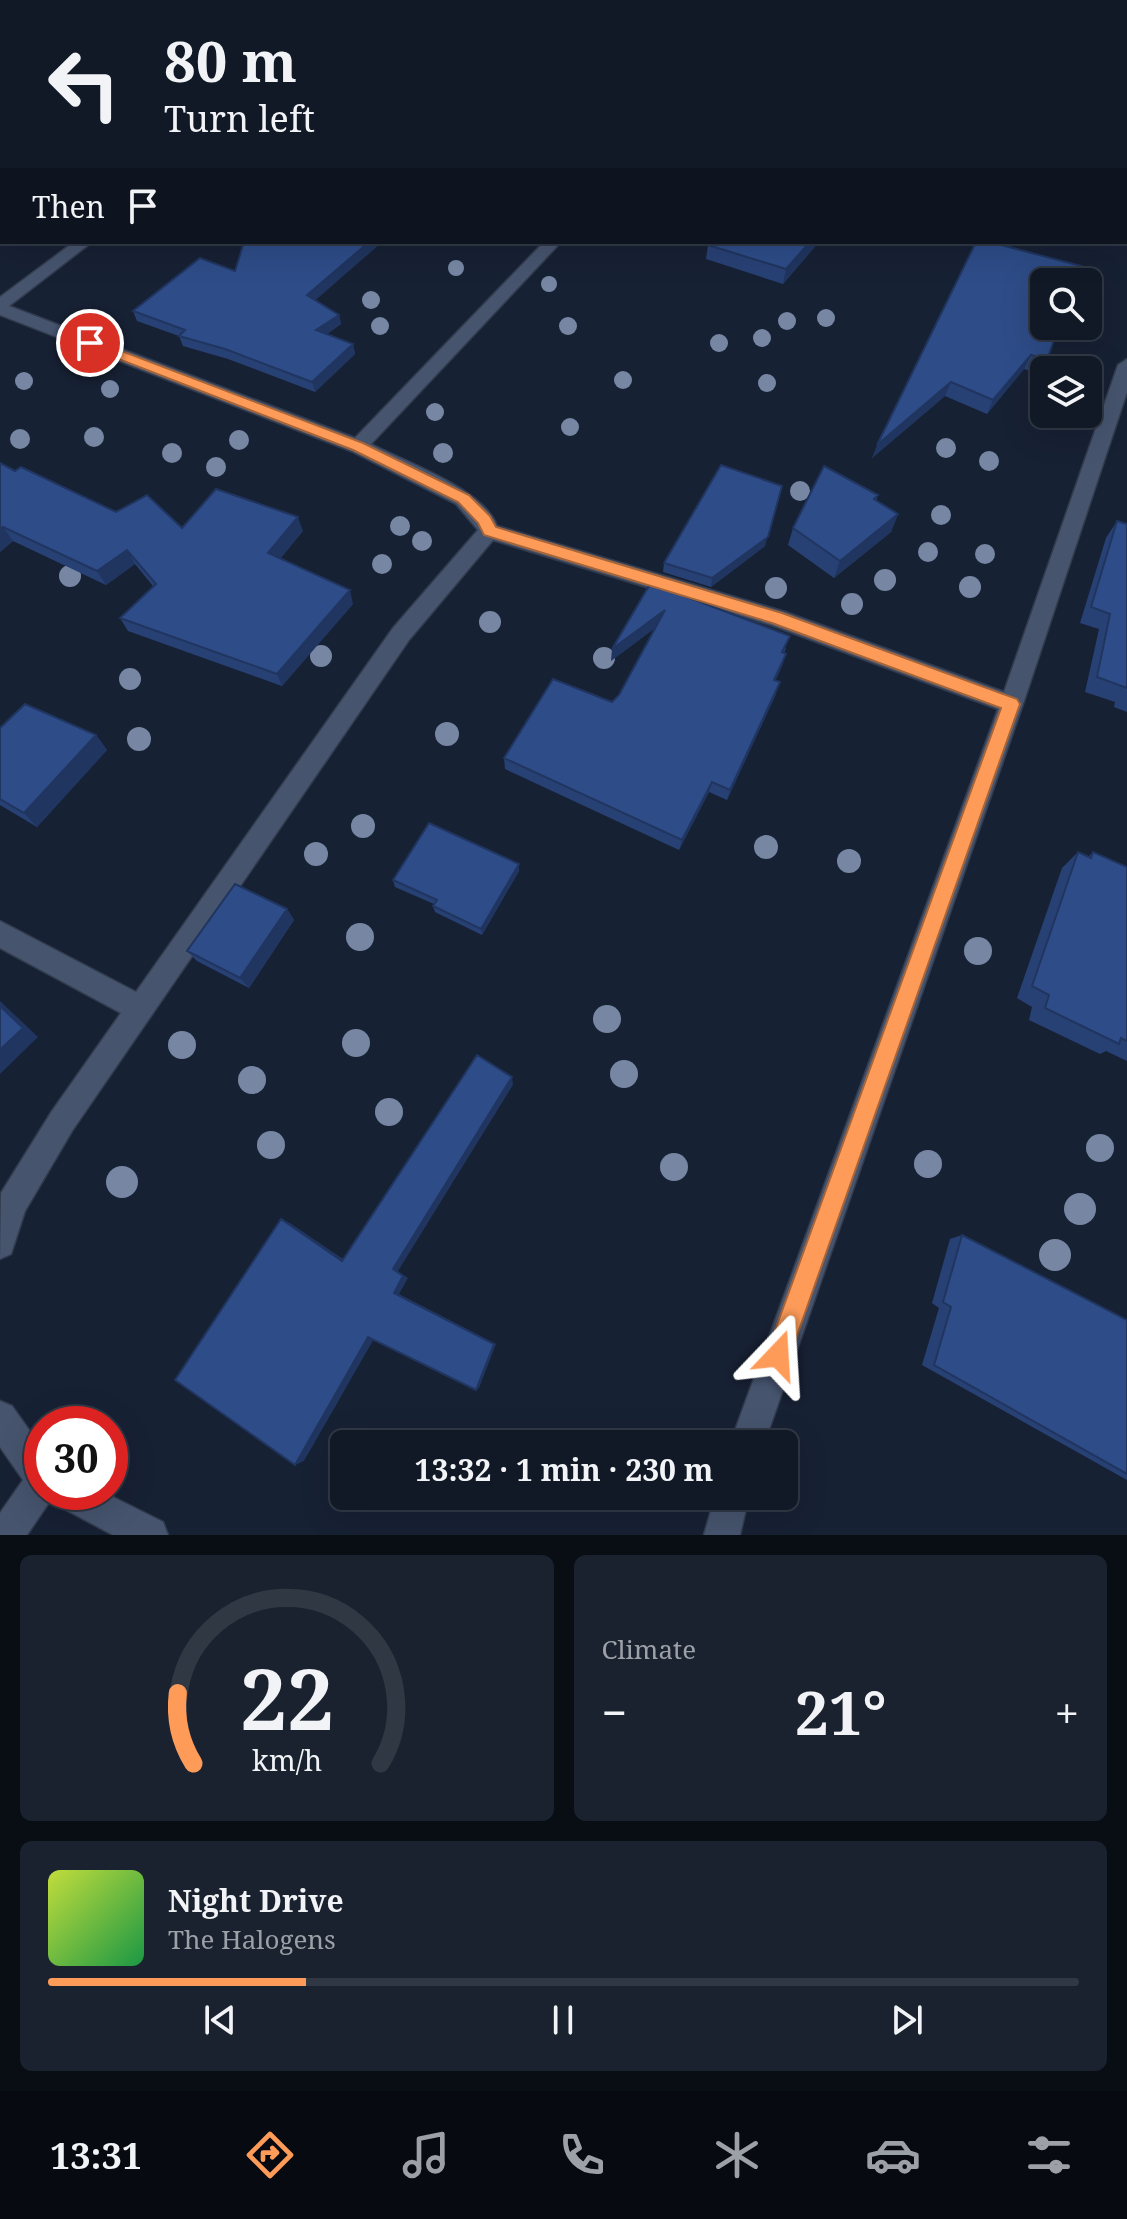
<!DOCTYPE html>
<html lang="en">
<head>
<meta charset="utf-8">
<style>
	body { margin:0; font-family:"Noto Serif",serif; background:#1a222f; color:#f1f3f6; height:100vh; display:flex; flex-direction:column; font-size:30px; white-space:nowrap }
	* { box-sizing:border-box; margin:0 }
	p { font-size:26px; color:#9ca0a7 }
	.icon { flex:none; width:44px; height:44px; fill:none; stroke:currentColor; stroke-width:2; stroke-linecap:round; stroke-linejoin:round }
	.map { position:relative; height:1535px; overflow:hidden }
	.drawer { display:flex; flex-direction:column; gap:20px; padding:20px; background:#090e15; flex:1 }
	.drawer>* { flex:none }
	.top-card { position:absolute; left:0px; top:0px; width:1128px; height:244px; box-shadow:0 8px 32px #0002,0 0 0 2px #303844; background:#111927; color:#f1f3f6; overflow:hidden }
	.controls { position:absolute; left:1030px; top:268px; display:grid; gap:16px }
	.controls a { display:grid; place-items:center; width:72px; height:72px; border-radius:12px; background:#111927; box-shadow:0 8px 32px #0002,0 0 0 2px #303844; font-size:40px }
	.speed { position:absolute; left:24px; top:1406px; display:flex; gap:16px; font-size:40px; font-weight:700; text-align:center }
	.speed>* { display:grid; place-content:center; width:104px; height:104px; border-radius:50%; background:#111927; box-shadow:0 8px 32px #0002,0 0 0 2px #303844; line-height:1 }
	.speed .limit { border:12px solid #d22; background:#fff; color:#111 }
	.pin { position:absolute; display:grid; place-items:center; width:68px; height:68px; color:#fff; margin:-34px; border:4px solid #fff; border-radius:50%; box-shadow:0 2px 8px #0007 }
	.me { position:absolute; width:88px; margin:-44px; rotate:20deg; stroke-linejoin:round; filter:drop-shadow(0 0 6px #0008) }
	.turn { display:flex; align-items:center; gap:28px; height:168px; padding:0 32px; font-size:36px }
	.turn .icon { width:104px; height:104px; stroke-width:2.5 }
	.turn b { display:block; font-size:56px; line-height:68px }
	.then { display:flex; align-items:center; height:76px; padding:0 32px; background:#0003; gap:16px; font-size:30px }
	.big { font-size:60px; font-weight:700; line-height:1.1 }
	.drawer .card { flex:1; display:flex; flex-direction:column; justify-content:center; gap:12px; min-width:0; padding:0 28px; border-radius:12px; background:#1a222f }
	.drawer .dial { align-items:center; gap:0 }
	.dial svg { height:208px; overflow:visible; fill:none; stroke:#303844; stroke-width:7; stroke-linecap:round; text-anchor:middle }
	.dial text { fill:#f1f3f6; stroke:none }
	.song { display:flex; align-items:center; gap:24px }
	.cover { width:96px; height:96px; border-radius:12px; background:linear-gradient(135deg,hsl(70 70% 55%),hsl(140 70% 35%)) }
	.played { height:8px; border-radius:4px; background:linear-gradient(90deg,#fe9b59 25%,#303844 25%) }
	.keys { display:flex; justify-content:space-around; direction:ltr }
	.heat { display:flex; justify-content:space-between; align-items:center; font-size:44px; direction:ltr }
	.drawer .tiles { flex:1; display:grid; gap:20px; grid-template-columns:1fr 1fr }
	.card:last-child { grid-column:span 2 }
	.trip { position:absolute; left:330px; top:1430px; width:468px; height:80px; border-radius:12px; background:#111927; box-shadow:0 8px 32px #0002,0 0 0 2px #303844; font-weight:700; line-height:80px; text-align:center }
	.dock { display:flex; height:128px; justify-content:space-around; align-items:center; background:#070a10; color:#9ca0a7 }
	.dock .icon { width:56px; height:56px }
	.dock .current { color:#fe9b59 }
	.dock b { font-size:36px; color:#f1f3f6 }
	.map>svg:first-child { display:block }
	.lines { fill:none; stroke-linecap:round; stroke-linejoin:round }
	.street-casing { stroke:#323b4e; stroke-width:3 }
	.street { fill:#46546e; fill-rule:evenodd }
	.tree { fill:#7787a3 }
	.wall { fill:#284175 }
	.shaded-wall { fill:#20355f }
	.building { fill:#2e4c88; stroke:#20355f; stroke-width:2 }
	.route { fill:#fe9b59; stroke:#a5653a; stroke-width:2 }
</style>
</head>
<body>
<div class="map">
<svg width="1127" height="1535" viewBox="0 0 1127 1535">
	<rect width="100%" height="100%" fill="#172134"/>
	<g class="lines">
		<g class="street-casing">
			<path id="street" d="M 254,0 L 273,0 L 274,2 L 255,2 Z
				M 0,170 L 2,171 L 2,181 L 0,180 Z
				M 1127,185 L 1127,195 L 1126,196 L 1126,186 Z
				M 74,242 L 92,242 L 9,306 L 355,438 L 544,242 L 561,242 L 371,444 C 405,462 484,489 497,526 L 785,612 L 1004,692 L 1118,365 L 1127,359 L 1127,392 L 1023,704 L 764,1444 L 730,1444 L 998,709 L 771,625 L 493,540 L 409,640 L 72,1131 L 25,1211 L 11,1254 L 0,1259 L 1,1193 L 52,1111 L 121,1013 L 0,948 L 0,921 L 136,992 L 393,628 L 478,530 L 456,504 L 351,451 L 0,315 L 0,297 Z
				M 0,1401 L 12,1406 L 42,1448 L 42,1492 L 103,1492 L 163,1522 L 168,1535 L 113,1535 L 55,1504 L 52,1498 L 27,1535 L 0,1535 L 0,1513 L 23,1480 L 0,1447 Z
				M 715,1496 L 749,1496 L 740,1535 L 704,1535 Z"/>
		</g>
		<use href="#street" class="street"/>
	</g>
	<g class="tree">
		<circle cx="456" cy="268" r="8"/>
		<circle cx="549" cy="284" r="8"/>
		<circle cx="371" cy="300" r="9"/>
		<circle cx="826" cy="318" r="9"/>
		<circle cx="787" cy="321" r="9"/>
		<circle cx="380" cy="326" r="9"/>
		<circle cx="568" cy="326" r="9"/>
		<circle cx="762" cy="338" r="9"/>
		<circle cx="719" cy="343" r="9"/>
		<circle cx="623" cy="380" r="9"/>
		<circle cx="24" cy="381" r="9"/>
		<circle cx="767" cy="383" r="9"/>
		<circle cx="110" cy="389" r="9"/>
		<circle cx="435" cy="412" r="9"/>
		<circle cx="570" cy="427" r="9"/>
		<circle cx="94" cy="437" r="10"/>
		<circle cx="20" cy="439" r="10"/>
		<circle cx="239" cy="440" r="10"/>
		<circle cx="946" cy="448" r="10"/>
		<circle cx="172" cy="453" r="10"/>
		<circle cx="443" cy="453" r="10"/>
		<circle cx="989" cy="461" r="10"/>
		<circle cx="216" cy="467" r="10"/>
		<circle cx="800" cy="491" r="10"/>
		<circle cx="941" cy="515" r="10"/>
		<circle cx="400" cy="526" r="10"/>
		<circle cx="422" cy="541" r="10"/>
		<circle cx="928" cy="552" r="10"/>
		<circle cx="985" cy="554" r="10"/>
		<circle cx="382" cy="564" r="10"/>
		<circle cx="70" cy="576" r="11"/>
		<circle cx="885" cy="580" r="11"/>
		<circle cx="970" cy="587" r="11"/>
		<circle cx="776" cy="588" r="11"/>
		<circle cx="852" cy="604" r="11"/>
		<circle cx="490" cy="622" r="11"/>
		<circle cx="321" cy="656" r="11"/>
		<circle cx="604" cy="658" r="11"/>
		<circle cx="130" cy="679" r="11"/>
		<circle cx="447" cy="734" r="12"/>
		<circle cx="139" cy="739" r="12"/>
		<circle cx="363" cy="826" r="12"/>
		<circle cx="766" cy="847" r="12"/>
		<circle cx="316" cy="854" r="12"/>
		<circle cx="849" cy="861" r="12"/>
		<circle cx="360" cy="937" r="14"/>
		<circle cx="978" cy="951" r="14"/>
		<circle cx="607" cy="1019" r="14"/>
		<circle cx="356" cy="1043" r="14"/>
		<circle cx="182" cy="1045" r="14"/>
		<circle cx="624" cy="1074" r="14"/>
		<circle cx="252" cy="1080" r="14"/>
		<circle cx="389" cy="1112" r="14"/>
		<circle cx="271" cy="1145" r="14"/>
		<circle cx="1100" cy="1148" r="14"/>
		<circle cx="928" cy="1164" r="14"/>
		<circle cx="674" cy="1167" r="14"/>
		<circle cx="122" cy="1182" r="16"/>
		<circle cx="1080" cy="1209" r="16"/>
		<circle cx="1055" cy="1255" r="16"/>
	</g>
	<path class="wall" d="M 244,242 L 382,242 L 315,300 L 339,315 L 341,324 L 327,334 L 353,344 L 355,354 L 315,392 L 228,359 L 183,346 L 179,336 L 137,321 L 133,311 L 235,271 Z
		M 710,242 L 819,242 L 783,284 L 706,259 L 708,245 Z
		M 976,242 L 1047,360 L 1040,374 L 1024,369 L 987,414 L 945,396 L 872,458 Z
		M 0,463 L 15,471 L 116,512 L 182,528 L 303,531 L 280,559 L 353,604 L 282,686 L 128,631 L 120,618 L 153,586 L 135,564 L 106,585 L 13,541 L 0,552 Z
		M 878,495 L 876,501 L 898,514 L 891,532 L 834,578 L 788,545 L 793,528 Z
		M 1117,521 L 1127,524 L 1127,712 L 1114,707 L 1115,702 L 1085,692 L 1099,629 L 1080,623 L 1106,538 Z
		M 765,546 L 711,587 L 663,572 L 664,563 Z
		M 690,598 L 786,648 L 784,653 L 782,666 L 775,681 L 776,694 L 727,800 L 709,792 L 679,850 L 505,769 L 504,758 L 612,702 L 619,695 L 655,628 L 611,661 Z
		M 0,728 L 96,735 L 107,750 L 37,827 L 0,805 Z
		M 1078,852 L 1088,857 L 1093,852 L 1127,867 L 1127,1061 L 1106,1051 L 1100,1054 L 1029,1020 L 1032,1007 L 1017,998 L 1062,868 Z
		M 519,864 L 519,871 L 482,935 L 435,912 L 433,906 L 434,904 L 395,887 L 393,880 Z
		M 287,909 L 294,920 L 249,988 L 197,961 L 187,951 Z
		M 962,1235 L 1127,1320 L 1127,1480 L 922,1365 L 939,1308 L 932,1303 L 950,1239 Z"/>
	<path class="shaded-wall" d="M 49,0 L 67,0 L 64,2 L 46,2 Z
		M 369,242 L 382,242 L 310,305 L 307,295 Z
		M 810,242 L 819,242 L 783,284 L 786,269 Z
		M 339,315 L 341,324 L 318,340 L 316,330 Z
		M 353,344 L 355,354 L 315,392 L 312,382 Z
		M 1031,355 L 1024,369 L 987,414 L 993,400 Z
		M 951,382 L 945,396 L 872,458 L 877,445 Z
		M 782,486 L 765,546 L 711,587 L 712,578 Z
		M 898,514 L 891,532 L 834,578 L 840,561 Z
		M 298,517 L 303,531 L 273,567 L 268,553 Z
		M 3,527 L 13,541 L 0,552 L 0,529 Z
		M 127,550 L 135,564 L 106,585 L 97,571 Z
		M 350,590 L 353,604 L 282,686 L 277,674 Z
		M 665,610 L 663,622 L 611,661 L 612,649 Z
		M 786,654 L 782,666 L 770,692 L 774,680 Z
		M 780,682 L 776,694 L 727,800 L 730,790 Z
		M 96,735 L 107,750 L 37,827 L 24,813 Z
		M 712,782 L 709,792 L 679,850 L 682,840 Z
		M 519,864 L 519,871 L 482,935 L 481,929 Z
		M 287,909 L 294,920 L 249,988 L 240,978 Z
		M 0,1001 L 38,1037 L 0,1074 Z
		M 512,1077 L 513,1085 L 398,1271 L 408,1278 L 399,1294 L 496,1344 L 479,1388 L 476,1390 L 394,1293 L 393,1269 Z
		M 281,1219 L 290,1223 L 349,1263 L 342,1261 Z
		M 368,1337 L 375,1337 L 304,1461 L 295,1465 Z"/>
	<path class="building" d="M 0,0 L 49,0 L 46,2 L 2,2 L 2,107 L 0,106 Z
		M 244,242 L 369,242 L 307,295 L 339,315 L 316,330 L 353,344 L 312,382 L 225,349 L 179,336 L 185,330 L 133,311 L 200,258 L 235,271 Z
		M 710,242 L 810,242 L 786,269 L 708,245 Z
		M 976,242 L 990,242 L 1081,266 L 1076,282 L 1044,282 L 1044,326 L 1059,326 L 1047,360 L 1031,355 L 993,400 L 951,382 L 877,445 Z
		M 0,463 L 15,471 L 21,467 L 116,512 L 147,495 L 182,528 L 216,489 L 298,517 L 268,553 L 350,590 L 277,674 L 120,618 L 156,584 L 127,550 L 97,571 L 3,527 L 0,529 Z
		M 721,465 L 782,486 L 768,537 L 712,578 L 664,563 Z
		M 824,466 L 878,495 L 874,499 L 898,514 L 840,561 L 793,528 Z
		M 1117,521 L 1127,524 L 1127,688 L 1097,677 L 1110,614 L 1091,607 Z
		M 653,579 L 691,590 L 684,596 L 790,636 L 782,652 L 786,654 L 774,680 L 780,682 L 730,790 L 712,782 L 682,840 L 504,758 L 553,679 L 612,702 L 619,695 L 665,610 L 612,649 Z
		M 25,704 L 96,735 L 24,813 L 0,799 L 0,728 Z
		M 429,823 L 519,864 L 481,929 L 433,906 L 437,900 L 393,880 Z
		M 1078,852 L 1091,858 L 1093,852 L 1127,867 L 1127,1041 L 1121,1038 L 1119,1044 L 1045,1008 L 1049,995 L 1032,986 Z
		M 235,884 L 287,909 L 240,978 L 187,951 Z
		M 0,1006 L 23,1028 L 0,1050 Z
		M 477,1055 L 512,1077 L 393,1269 L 403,1276 L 394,1293 L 494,1344 L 476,1390 L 368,1337 L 295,1465 L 175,1380 L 281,1219 L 342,1261 Z
		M 962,1235 L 1127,1320 L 1127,1474 L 934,1365 L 951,1307 L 943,1302 Z"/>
	<path class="route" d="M 90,339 L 363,443 L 469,495 L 490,516 L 496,527 L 782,613 L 1017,699 L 1020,704 L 787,1364 L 778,1368 L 770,1364 L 766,1355 L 1001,708 L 772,623 L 484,535 L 478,523 L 458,502 L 353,450 L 85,346 L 83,343 Z"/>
</svg>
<div class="controls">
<a><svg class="icon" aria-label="search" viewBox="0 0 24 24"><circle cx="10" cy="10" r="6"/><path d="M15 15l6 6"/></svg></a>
<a><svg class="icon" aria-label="layers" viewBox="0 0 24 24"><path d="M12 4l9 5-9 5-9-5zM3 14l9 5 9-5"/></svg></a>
</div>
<div class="speed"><div class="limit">30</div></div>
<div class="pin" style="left:90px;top:343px;background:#d93025"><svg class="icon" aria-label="arrive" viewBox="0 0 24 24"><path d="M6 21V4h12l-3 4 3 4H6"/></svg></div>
<svg class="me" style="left:778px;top:1355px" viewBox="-20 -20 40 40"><path d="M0-17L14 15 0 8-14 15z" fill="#fe9b59" stroke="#fff" stroke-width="4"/></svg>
<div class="trip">13:32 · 1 min · 230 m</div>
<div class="top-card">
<div class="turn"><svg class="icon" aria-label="left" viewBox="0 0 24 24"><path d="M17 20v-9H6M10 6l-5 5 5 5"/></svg><div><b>80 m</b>Turn left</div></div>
<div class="then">Then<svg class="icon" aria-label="arrive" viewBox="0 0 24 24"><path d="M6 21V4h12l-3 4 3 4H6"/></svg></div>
</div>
</div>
<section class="drawer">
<div class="tiles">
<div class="card dial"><svg viewBox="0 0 100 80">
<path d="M14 69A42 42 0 1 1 86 69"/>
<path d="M14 69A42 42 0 0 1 8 42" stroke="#fe9b59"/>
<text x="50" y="56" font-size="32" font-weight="700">22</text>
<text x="50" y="72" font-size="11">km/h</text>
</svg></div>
<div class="card"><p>Climate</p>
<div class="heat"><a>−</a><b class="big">21°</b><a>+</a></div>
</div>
<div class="card">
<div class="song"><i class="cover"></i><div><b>Night Drive</b><p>The Halogens</p></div></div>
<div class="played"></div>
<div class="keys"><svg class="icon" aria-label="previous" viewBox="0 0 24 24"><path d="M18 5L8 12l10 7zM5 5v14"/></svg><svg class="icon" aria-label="pause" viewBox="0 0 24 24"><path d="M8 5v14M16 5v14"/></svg><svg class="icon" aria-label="next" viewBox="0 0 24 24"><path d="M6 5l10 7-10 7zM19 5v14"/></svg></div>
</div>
</div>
</section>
<nav class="dock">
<b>13:31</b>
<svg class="icon current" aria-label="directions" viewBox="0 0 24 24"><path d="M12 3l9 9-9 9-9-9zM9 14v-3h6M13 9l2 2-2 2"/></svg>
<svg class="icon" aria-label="music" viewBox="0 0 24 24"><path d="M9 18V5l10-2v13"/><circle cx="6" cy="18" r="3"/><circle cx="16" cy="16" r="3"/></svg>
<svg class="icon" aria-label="phone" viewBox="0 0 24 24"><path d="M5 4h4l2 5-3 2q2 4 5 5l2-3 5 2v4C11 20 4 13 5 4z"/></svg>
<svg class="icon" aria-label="climate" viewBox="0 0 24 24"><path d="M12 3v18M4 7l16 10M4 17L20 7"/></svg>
<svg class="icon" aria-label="car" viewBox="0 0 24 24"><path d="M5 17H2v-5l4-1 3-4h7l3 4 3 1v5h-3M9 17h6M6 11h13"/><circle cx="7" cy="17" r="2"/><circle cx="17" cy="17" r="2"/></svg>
<svg class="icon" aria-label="filters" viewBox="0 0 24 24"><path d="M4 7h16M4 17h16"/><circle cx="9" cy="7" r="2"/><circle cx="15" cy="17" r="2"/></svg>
</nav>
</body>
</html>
